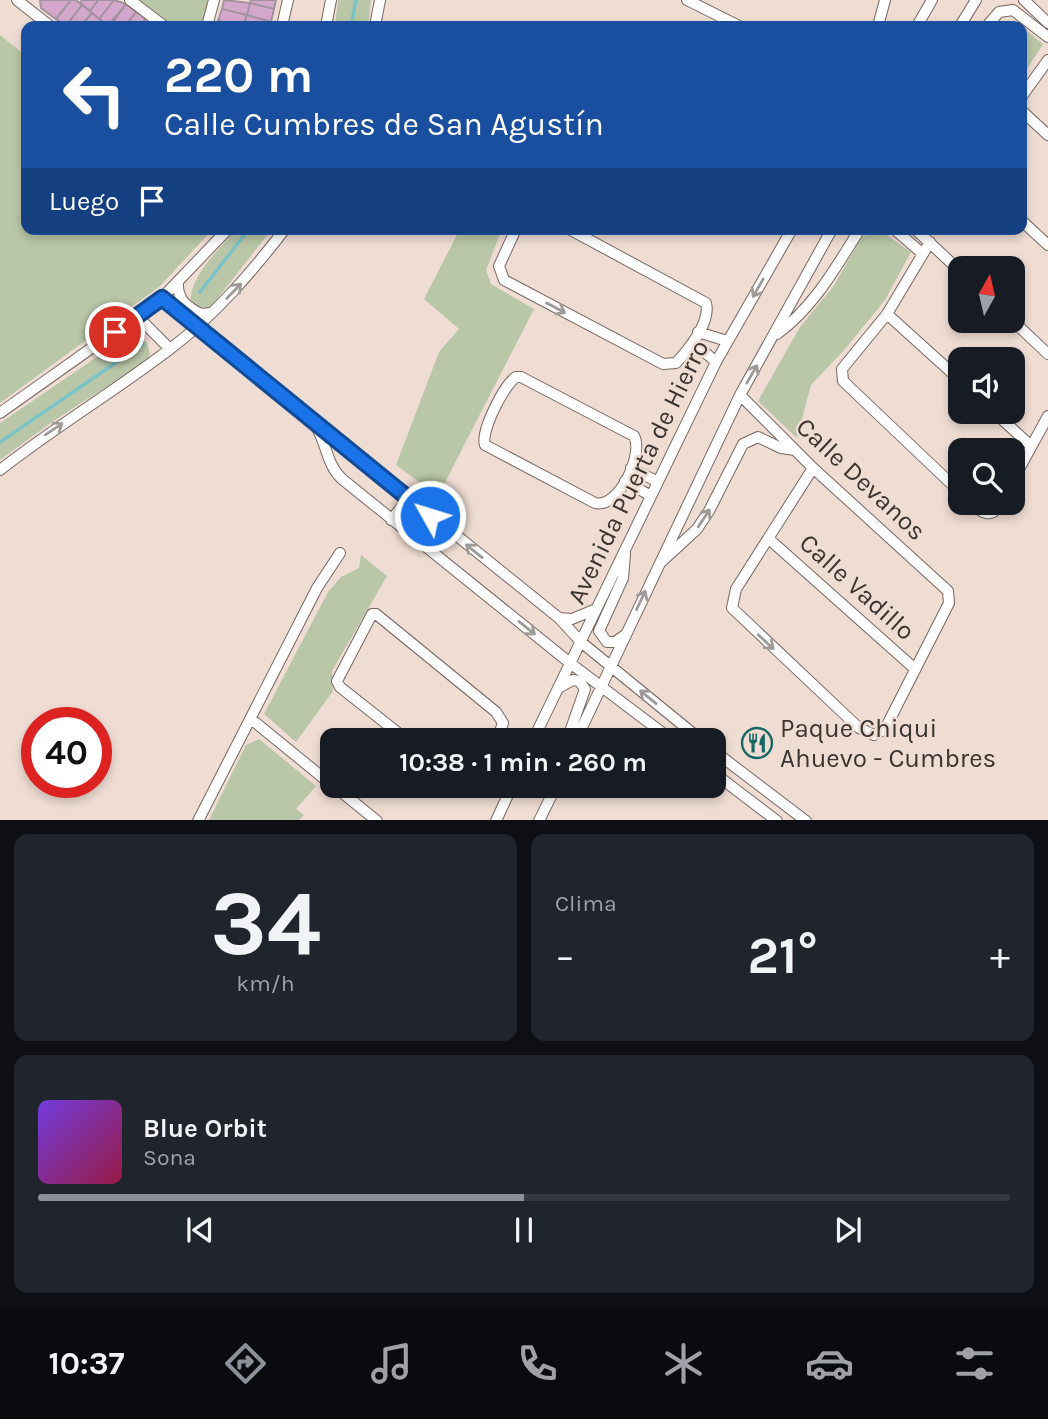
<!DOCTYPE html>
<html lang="es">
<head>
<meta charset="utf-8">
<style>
	body { margin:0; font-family:Karla,sans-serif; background:#20242c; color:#f1f3f6; height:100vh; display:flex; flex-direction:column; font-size:26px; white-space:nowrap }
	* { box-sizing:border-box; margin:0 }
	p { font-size:23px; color:#9ea1a6 }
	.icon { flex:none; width:38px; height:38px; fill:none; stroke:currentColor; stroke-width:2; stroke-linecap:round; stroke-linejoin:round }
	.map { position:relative; height:820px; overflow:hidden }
	.sheet { display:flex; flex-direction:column; gap:14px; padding:14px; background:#0d0f14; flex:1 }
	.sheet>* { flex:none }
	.guide { position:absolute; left:21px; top:21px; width:1006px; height:214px; border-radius:14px; box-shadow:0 4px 10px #0003; background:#1a4fa0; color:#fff; overflow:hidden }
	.needle { width:46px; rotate:8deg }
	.controls { position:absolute; left:948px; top:256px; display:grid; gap:14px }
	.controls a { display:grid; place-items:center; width:77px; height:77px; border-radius:14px; background:#171b24; box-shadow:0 4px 10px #0003; font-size:35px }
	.speed { position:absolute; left:21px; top:707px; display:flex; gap:14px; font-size:35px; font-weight:700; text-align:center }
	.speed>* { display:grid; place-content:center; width:91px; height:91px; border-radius:50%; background:#171b24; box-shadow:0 4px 10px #0003; line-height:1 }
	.speed .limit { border:10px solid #d22; background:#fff; color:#111 }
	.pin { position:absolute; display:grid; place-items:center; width:60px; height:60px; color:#fff; margin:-30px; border:4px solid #fff; border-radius:50%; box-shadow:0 2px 7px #0007 }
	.me { position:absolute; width:77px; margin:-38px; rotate:309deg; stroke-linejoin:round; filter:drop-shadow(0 0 5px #0008) }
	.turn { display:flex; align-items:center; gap:24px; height:147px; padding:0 28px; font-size:32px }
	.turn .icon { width:91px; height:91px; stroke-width:2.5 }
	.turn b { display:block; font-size:49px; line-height:60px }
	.then { display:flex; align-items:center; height:66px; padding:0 28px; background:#0003; gap:14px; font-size:26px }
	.big { font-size:52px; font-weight:700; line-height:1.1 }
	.sheet .card { flex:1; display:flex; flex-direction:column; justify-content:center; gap:10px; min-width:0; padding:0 24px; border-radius:14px; background:#20242c }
	.sheet .dial { align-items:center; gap:0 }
	.dial b { font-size:91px; line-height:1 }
	.song { display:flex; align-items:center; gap:21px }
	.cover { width:84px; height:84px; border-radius:10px; background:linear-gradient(135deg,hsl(260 70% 55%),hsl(340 70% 35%)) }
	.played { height:7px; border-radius:4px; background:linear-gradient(90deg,#8c9099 50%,#363941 50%) }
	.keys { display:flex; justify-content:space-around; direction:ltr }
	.heat { display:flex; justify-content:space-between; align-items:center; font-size:38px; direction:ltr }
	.sheet .tiles { flex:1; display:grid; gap:14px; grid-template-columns:1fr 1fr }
	.card:last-child { grid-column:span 2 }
	.trip { position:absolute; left:320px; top:728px; width:406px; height:70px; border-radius:14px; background:#171b24; box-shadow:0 4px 10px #0003; font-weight:700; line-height:70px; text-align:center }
	.tab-bar { display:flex; height:112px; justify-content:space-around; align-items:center; background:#090b0e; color:#9ea1a6 }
	.tab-bar .icon { width:49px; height:49px }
	.tab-bar .active { color:#8c9099 }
	.tab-bar b { font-size:32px; color:#f1f3f6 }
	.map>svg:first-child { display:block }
	.green { fill:#b9c6a8 }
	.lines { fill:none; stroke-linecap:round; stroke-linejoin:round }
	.stream { stroke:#7cc3c6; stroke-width:3.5 }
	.building { fill:#d4a8cd; stroke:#a2939f; stroke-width:2 }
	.minor-casing { stroke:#77675f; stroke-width:12 }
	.minor { stroke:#fff; stroke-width:10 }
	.oneway { stroke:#9d9a98 }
	.route-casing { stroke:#114b97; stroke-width:18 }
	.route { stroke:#1a73e8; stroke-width:12 }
	.labels { text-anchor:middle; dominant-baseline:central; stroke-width:5; stroke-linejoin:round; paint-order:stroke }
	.street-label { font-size:26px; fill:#3b3430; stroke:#efddd4 }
	.poi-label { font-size:26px; fill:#3b3430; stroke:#efddd4; text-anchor:start }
</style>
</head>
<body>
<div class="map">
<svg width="1048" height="821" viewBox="0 0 1048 821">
	<rect width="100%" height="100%" fill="#efddd4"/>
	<path class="green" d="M 140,0 L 208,0 L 201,26 L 174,26 Z
		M 338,0 L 371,0 L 368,26 L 335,26 Z
		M 1022,27 L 1043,44 L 1022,77 Z
		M 0,35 L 26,56 L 26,229 L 213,229 L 160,286 L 0,403 Z
		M 236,229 L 272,229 L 210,308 L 191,306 C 187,277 219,251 236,229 Z
		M 460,229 L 502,229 L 486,270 L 491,284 L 534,309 L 438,496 L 396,465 L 439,352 L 459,329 L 424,299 Z
		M 878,229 L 911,252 L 885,300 L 846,348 L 811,385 L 797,438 L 758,401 L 800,327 L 833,287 L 862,237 Z
		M 136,335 L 147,343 L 150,354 L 148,360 L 55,420 L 0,460 L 0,423 L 128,336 Z
		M 361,555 L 387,576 L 332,671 L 333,691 L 296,742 L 264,714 L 328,592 L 341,577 L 359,568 Z
		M 259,739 L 316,786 L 296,809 L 304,815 L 299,820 L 209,820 L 246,745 Z"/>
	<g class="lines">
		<path class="stream" d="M 351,26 L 356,0
			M 200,292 L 249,229
			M 0,442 L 143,344"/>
	</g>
	<path class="building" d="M 40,0 L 71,0 L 56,19 L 41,8 Z
		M 71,0 L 76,0 L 82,5 L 66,26 L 56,19 Z
		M 82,0 L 98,0 L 90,11 L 80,3 Z
		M 98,0 L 114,0 L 99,19 L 90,11 Z
		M 114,0 L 126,4 L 108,26 L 99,19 Z
		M 224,0 L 250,3 L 247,15 L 222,9 Z
		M 251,0 L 276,0 L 274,9 L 250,3 Z
		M 250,3 L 274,9 L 271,22 L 247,15 Z
		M 126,4 L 136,12 L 125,26 L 110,26 Z
		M 82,5 L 92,13 L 81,26 L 66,26 Z
		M 222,9 L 247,15 L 243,26 L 218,21 Z
		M 136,12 L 146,19 L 140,26 L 125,26 Z
		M 92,13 L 102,21 L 98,26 L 81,26 Z
		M 247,15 L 271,22 L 270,26 L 243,26 Z"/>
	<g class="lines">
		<g class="minor-casing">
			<path id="minor" d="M 17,0 L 50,26
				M 130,0 L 164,26
				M 687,0 L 739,26
				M 1024,0 L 1048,23
				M 207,26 L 214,0
				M 282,26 L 288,0
				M 326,26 L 331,0
				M 375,26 L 380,0
				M 878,26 L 885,0
				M 917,26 L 932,0
				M 960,26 L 976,0
				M 987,26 L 999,12 L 1013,10 L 1048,37
				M 1022,96 L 1048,60
				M 1022,111 L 1048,135
				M 1022,221 L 1048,245
				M 516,229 L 499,266 L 504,280 L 663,364 L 676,363 C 689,349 711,322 706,303 L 569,229
				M 739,229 L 751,229
				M 894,229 L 923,254
				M 915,229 L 961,272
				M 930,242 L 887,314 L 842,369 L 843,381 L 961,493
				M 178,283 C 177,299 187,307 201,314 L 211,313
				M 162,298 L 559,618 L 581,642 L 701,740
				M 887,314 L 961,381
				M 137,316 L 170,349
				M 1012,320 L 1048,354
				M 698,332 L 727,341
				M 777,334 C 814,307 836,267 860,229
				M 693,342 L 716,362
				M 516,377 L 521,377 L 634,436 C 644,454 619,509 595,503 L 485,445 C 480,432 504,385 516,377 Z
				M 740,395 L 813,468 L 948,591 L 949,603 L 885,729 L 874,735 L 859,728 L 732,608 L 736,589 L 813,468
				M 993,411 L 1031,446
				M 0,413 L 162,298 L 228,229
				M 315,425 C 327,443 326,464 342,479 L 570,663 L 672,740
				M 631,468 L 658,482
				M 0,470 C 55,427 115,391 170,349 C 215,315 251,273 285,229
				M 1013,480 L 1048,416
				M 625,481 L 651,496
				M 970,502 C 982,514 992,520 1002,502
				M 391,520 L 409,498
				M 769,539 L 915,669
				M 625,554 L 623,578 L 599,631 L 607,642 L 615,642 L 625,635
				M 660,563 L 697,529 L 709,511 L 743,444 L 758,437 L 781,448 L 795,450
				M 559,618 L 572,619 L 596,609
				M 558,688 L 573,680 L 579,681 L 585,689 L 567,740
				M 251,719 L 332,785
				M 407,740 L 340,687 L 337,681 L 372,614 L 376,614 L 496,712 L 503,723 L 497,740
				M 533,740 L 716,362 L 792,229
				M 576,740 L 740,395 L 832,229
				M 714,751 L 806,821
				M 714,773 L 777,821
				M 334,786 L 377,821
				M 464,786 L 472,786
				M 198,821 L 317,588 L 340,553
				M 496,821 L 512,786
				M 539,821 L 556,786"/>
		</g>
		<use href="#minor" class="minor"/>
	</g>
	<defs><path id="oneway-shaft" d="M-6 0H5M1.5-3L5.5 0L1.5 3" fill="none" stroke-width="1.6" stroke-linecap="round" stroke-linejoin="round" transform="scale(1.75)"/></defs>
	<g class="oneway">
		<use href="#oneway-shaft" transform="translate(758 288) rotate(120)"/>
		<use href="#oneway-shaft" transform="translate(234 291) rotate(-46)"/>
		<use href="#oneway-shaft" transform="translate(556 308) rotate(28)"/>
		<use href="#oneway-shaft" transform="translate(752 374) rotate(-60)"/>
		<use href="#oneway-shaft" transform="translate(54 429) rotate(-34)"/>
		<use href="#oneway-shaft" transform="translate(704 518) rotate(-57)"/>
		<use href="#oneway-shaft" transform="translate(474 551) rotate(-141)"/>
		<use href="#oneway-shaft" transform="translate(641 600) rotate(-65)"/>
		<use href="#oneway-shaft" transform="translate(527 628) rotate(39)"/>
		<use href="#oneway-shaft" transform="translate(766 642) rotate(43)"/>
		<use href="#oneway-shaft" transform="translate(648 697) rotate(-141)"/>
	</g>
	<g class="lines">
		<g class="route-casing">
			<path id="route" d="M 115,332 L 162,298 L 430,516"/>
		</g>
		<use href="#route" class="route"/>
	</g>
	<defs>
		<g id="restaurant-ring" transform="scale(1.575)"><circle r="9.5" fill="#efddd4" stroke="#186664" stroke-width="1.5"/><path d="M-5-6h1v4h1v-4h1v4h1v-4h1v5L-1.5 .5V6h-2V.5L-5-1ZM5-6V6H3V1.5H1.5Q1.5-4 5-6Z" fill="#186664"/></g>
	</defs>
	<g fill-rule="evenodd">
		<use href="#restaurant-ring" x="757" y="743"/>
	</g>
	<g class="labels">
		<g class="street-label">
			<text transform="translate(638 472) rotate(-64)">Avenida Puerta de Hierro</text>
			<text transform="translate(861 479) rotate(43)">Calle Devanos</text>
			<text transform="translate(857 587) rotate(42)">Calle Vadillo</text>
		</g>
		<g class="poi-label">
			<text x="780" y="728">Paque Chiqui<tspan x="780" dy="30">Ahuevo - Cumbres</tspan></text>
		</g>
	</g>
</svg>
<div class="controls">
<a><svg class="needle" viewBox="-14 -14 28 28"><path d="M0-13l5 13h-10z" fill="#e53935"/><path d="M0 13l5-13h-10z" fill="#9ea1a6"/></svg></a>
<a><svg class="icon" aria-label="sound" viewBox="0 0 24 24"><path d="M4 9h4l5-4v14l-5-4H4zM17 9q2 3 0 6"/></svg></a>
<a><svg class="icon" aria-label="search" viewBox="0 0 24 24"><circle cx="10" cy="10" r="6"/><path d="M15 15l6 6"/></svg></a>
</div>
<div class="speed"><div class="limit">40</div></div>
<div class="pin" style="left:115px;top:332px;background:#d93025"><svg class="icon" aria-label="arrive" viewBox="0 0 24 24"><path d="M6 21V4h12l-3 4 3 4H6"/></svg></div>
<svg class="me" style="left:430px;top:516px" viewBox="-20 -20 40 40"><circle r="17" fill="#1a73e8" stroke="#fff" stroke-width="3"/><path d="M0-11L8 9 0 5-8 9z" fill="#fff"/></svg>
<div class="trip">10:38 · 1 min · 260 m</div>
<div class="guide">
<div class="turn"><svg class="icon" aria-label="left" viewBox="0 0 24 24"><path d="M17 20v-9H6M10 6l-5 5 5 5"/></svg><div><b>220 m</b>Calle Cumbres de San Agustín</div></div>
<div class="then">Luego<svg class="icon" aria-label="arrive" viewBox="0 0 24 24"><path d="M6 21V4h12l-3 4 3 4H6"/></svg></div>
</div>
</div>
<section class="sheet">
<div class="tiles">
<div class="card dial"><b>34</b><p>km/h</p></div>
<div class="card"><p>Clima</p>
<div class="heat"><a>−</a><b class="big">21°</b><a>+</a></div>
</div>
<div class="card">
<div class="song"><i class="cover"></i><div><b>Blue Orbit</b><p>Sona</p></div></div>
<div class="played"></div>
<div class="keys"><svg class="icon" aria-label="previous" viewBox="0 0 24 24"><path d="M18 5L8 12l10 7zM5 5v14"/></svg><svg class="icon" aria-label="pause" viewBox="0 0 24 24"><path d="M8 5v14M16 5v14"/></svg><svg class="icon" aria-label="next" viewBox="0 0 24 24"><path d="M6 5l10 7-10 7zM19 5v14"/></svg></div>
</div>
</div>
</section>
<nav class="tab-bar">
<b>10:37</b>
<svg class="icon active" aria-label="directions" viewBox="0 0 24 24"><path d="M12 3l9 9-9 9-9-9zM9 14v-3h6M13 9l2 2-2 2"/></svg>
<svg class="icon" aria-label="music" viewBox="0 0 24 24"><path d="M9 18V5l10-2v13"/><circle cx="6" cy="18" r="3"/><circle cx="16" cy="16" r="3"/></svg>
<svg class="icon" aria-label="phone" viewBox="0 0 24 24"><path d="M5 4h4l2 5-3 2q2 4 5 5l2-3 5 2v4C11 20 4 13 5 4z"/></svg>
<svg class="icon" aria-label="climate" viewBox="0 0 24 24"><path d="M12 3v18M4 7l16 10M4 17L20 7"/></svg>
<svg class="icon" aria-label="car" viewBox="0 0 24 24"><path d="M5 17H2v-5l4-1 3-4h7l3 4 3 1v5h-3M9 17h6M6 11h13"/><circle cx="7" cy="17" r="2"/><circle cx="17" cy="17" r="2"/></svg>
<svg class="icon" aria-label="filters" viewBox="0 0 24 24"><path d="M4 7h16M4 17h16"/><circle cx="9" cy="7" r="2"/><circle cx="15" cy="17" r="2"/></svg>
</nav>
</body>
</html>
